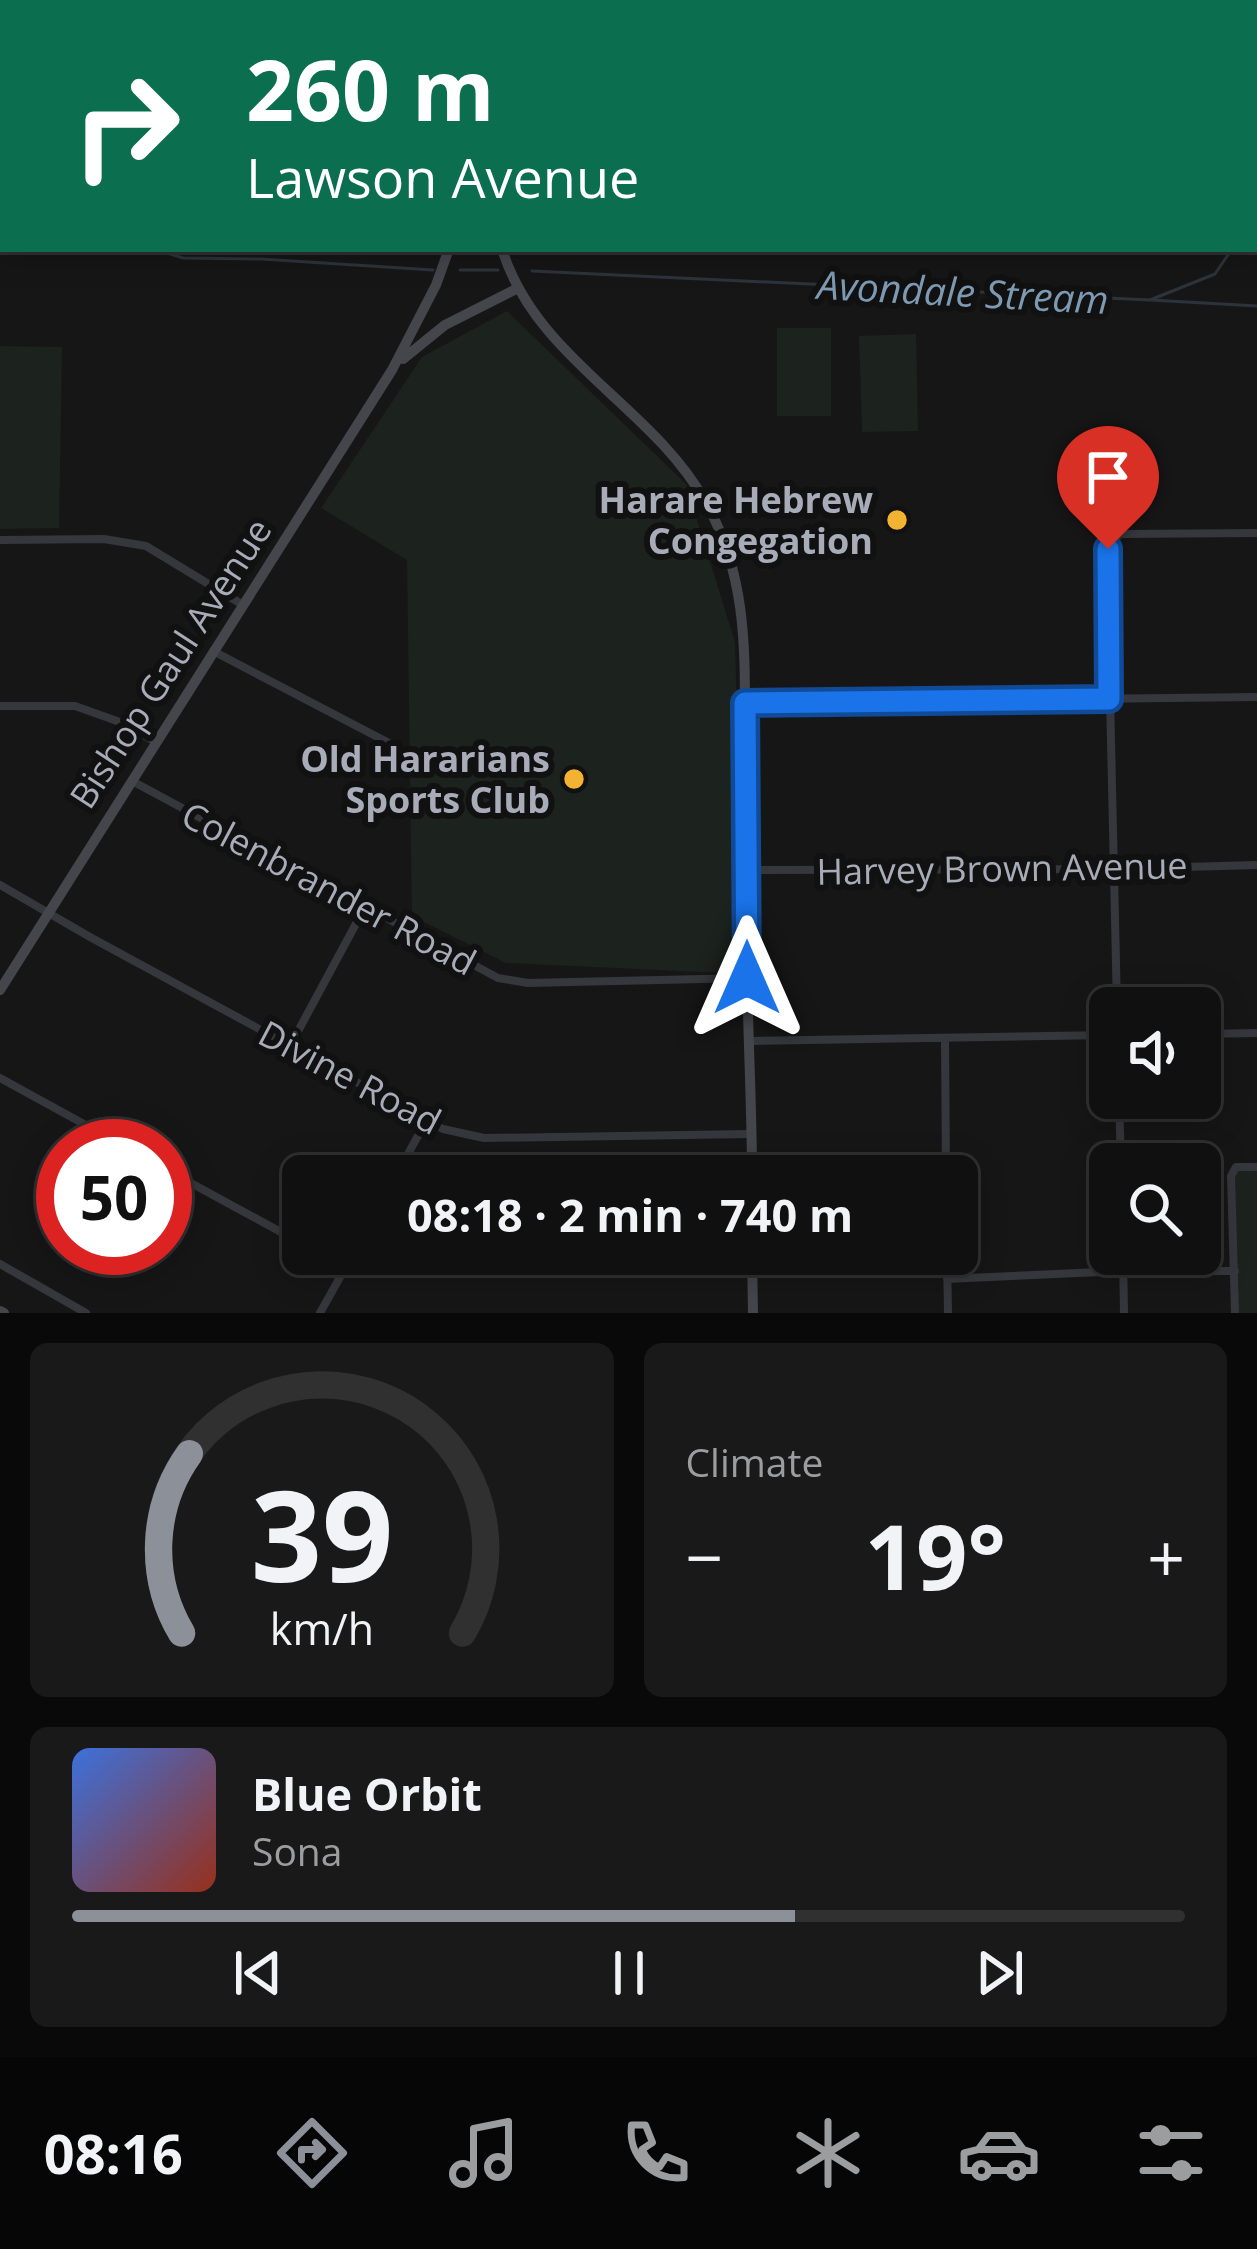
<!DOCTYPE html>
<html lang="en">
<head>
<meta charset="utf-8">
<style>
	body { margin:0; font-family:"Open Sans",sans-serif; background:#19191a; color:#f1f3f6; height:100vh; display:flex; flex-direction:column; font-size:45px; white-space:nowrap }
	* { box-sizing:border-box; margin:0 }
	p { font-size:39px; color:#9c9d9f }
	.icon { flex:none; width:66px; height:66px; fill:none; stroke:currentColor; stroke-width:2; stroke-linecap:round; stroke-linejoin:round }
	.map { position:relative; height:1313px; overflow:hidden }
	.sheet { display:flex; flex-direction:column; gap:30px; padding:30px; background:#090909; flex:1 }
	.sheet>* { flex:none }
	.hud { position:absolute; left:0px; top:0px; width:1257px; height:252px; box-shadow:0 6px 30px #0003,0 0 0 3px #303031; background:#0b6e4f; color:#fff; overflow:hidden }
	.tools { position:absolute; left:1089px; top:987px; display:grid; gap:24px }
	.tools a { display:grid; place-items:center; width:132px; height:132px; border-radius:18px; background:#101011; box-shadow:0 6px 30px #0003,0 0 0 3px #303031; font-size:60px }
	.speed { position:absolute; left:36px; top:1119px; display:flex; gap:24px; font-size:60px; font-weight:700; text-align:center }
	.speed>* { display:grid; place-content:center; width:156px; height:156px; border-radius:50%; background:#101011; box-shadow:0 6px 30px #0003,0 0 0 3px #303031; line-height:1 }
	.speed .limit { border:18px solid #d22; background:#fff; color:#111 }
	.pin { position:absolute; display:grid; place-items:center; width:102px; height:102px; color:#fff; margin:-123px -51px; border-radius:50% 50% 50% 0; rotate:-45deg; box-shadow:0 0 12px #0007 }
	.pin .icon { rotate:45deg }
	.me { position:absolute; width:132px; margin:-66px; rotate:0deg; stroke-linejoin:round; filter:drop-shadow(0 0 9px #0008) }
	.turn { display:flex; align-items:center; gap:42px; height:252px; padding:0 48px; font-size:54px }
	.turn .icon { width:156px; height:156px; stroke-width:2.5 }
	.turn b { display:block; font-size:84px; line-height:102px }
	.big { font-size:90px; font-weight:700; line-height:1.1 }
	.sheet .card { flex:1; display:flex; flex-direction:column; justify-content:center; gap:18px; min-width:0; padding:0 42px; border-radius:18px; background:#19191a }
	.sheet .dial { align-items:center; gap:0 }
	.dial svg { height:312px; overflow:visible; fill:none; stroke:#303031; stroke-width:7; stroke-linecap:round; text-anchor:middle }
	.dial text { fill:#f1f3f6; stroke:none }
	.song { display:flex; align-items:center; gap:36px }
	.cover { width:144px; height:144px; border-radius:18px; background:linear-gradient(135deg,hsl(220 70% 55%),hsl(10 70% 35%)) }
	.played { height:12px; border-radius:6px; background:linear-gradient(90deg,#8c9099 65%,#303031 65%) }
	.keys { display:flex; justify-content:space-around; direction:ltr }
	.heat { display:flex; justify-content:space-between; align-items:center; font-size:66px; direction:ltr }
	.sheet .tiles { flex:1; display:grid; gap:30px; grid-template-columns:1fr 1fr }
	.card:last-child { grid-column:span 2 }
	.trip { position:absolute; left:282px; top:1155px; width:696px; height:120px; border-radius:18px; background:#101011; box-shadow:0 6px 30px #0003,0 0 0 3px #303031; font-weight:700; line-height:120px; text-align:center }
	.tab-bar { display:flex; height:192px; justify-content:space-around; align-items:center; background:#060607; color:#9c9d9f }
	.tab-bar .icon { width:84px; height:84px }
	.tab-bar .selected { color:#8c9099 }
	.tab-bar b { font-size:54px; color:#f1f3f6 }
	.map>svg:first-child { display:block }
	.green { fill:#1c221d }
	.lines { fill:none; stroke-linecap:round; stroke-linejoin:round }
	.stream { stroke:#2c343b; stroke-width:3 }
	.minor { stroke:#36373c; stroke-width:8 }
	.secondary { stroke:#44464c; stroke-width:10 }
	.route-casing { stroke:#114b97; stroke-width:30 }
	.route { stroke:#1a73e8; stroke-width:21 }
	.poi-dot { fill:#f2b333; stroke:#111112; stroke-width:4.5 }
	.labels { text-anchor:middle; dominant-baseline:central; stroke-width:12; stroke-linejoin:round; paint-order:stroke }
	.poi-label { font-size:36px; font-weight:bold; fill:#a7acb8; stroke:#111112; text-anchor:end }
	.street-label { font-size:36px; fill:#a7acb8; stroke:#111112 }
	.water-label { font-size:39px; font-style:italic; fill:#7e9ab3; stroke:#111112 }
</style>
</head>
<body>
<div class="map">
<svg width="1257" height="1313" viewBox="0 0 1257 1313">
	<rect width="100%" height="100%" fill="#161617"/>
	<path class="green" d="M 507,311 L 686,484 L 735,642 L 744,974 L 506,963 L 412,916 L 407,560 L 321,508 L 422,357 Z
		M 777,328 L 831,328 L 831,416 L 777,416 Z
		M 916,334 L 918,431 L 862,432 L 859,336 Z
		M 0,346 L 62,347 L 59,528 L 0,529 Z
		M 1233,1169 L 1257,1170 L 1257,1313 L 1236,1313 Z"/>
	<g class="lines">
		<path class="stream" d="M 0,187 L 3,188
			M 1254,213 L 1257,207
			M 155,249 L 183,258 L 261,259 L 433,270
			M 460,270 L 498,270
			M 532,271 L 1150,300 L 1215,274 L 1232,249
			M 1151,300 L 1257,306"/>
		<path class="minor" d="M 1203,0 L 1214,3
			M 680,3 L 681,0
			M 982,3 L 983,0
			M 1134,3 L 1135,0
			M 1254,15 L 1257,16
			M 1254,107 L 1257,97
			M 0,540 L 104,539 L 146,546 L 243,605
			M 213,651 L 389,743
			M 745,703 L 1257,697
			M 0,706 L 75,706 L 117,721 L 156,742
			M 132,781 L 498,978 L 528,983 L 747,978
			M 747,870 L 1112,869 L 1257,865
			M 0,885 L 90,937 L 443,1129 L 484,1138 L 751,1134
			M 1117,1008 L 1108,607 L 1110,543 L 1121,534 L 1257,533
			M 1200,1034 L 1257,1033
			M 945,1038 L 946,1176
			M 749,1041 L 1110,1035
			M 290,1046 L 365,907
			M 0,1078 L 124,1146
			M 1119,1098 L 1121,1164
			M 165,1169 L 303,1244
			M 396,1176 L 426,1121
			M 321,1254 L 346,1267
			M 947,1254 L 948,1313
			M 1123,1254 L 1124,1313
			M 0,1264 L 86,1313
			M 947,1279 L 1123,1271 L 1235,1271
			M 320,1313 L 353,1254
			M 1235,1313 L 1231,1176 L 1236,1167 L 1257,1167"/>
		<path class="secondary" d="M 527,3 L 528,0
			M 502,249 C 536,359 651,405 705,501 C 752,583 744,667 745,758 C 746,821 747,885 747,949 C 747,1024 752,1100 752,1176
			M 403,359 L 445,325 L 518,288
			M 0,990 L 392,370 L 436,285 L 449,249
			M 752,1254 L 753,1313
			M 0,1311 L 4,1313"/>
	</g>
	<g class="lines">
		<g class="route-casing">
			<path id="route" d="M 747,978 L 745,703 L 1109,699 L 1108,549"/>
		</g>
		<use href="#route" class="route"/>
	</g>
	<g class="poi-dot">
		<circle cx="897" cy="520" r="12"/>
		<circle cx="574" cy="779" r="12"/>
	</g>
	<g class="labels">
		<g class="poi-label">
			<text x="873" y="499">Harare Hebrew<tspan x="873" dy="41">Congegation</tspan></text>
			<text x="550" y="758">Old Hararians<tspan x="550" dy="41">Sports Club</tspan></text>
		</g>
		<g class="street-label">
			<text transform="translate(170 663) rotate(-57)">Bishop Gaul Avenue</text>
			<text transform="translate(1002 868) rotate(-1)">Harvey Brown Avenue</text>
			<text transform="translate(329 888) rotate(28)">Colenbrander Road</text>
			<text transform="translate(350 1077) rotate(28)">Divine Road</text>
		</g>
		<g class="water-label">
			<text transform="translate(963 291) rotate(3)">Avondale Stream</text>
		</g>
	</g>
</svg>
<div class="tools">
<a><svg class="icon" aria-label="sound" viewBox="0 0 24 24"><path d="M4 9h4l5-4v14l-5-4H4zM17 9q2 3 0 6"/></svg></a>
<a><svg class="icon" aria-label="search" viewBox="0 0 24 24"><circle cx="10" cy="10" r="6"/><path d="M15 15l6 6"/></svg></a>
</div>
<div class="speed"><div class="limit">50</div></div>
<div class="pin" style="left:1108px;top:549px;background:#d93025"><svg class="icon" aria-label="arrive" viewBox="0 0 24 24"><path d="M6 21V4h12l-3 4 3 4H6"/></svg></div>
<svg class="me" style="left:747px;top:978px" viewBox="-20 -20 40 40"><path d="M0-17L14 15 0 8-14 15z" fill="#1a73e8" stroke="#fff" stroke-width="4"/></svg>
<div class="trip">08:18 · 2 min · 740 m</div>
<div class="hud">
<div class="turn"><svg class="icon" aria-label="right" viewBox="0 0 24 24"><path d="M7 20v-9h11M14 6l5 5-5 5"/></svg><div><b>260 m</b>Lawson Avenue</div></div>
</div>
</div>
<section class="sheet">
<div class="tiles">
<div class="card dial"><svg viewBox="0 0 100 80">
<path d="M14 69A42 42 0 1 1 86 69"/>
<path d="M14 69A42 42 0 0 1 16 23" stroke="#8c9099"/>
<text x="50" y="56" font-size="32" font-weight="700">39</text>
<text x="50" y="72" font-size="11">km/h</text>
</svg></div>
<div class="card"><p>Climate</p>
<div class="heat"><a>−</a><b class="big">19°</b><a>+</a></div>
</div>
<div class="card">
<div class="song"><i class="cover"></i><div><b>Blue Orbit</b><p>Sona</p></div></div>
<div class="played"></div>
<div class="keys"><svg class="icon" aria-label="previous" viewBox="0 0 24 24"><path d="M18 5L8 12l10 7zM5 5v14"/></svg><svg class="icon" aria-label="pause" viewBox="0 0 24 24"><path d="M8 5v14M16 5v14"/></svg><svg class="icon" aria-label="next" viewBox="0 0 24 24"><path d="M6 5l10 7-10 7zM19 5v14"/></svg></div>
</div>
</div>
</section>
<nav class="tab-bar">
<b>08:16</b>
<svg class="icon selected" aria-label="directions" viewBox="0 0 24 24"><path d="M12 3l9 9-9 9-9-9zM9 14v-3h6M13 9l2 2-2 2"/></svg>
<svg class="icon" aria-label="music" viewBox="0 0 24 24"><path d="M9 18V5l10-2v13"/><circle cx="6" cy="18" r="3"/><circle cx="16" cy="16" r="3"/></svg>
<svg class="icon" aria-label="phone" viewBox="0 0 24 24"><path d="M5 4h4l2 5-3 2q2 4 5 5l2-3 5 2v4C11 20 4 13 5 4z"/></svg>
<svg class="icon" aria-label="climate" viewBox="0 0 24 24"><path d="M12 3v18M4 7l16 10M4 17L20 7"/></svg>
<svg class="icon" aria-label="car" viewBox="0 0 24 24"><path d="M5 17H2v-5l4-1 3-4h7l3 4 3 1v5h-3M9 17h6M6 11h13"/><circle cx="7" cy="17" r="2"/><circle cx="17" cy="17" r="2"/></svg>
<svg class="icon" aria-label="filters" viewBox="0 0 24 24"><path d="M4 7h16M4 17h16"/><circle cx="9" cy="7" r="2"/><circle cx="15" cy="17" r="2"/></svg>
</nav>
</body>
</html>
